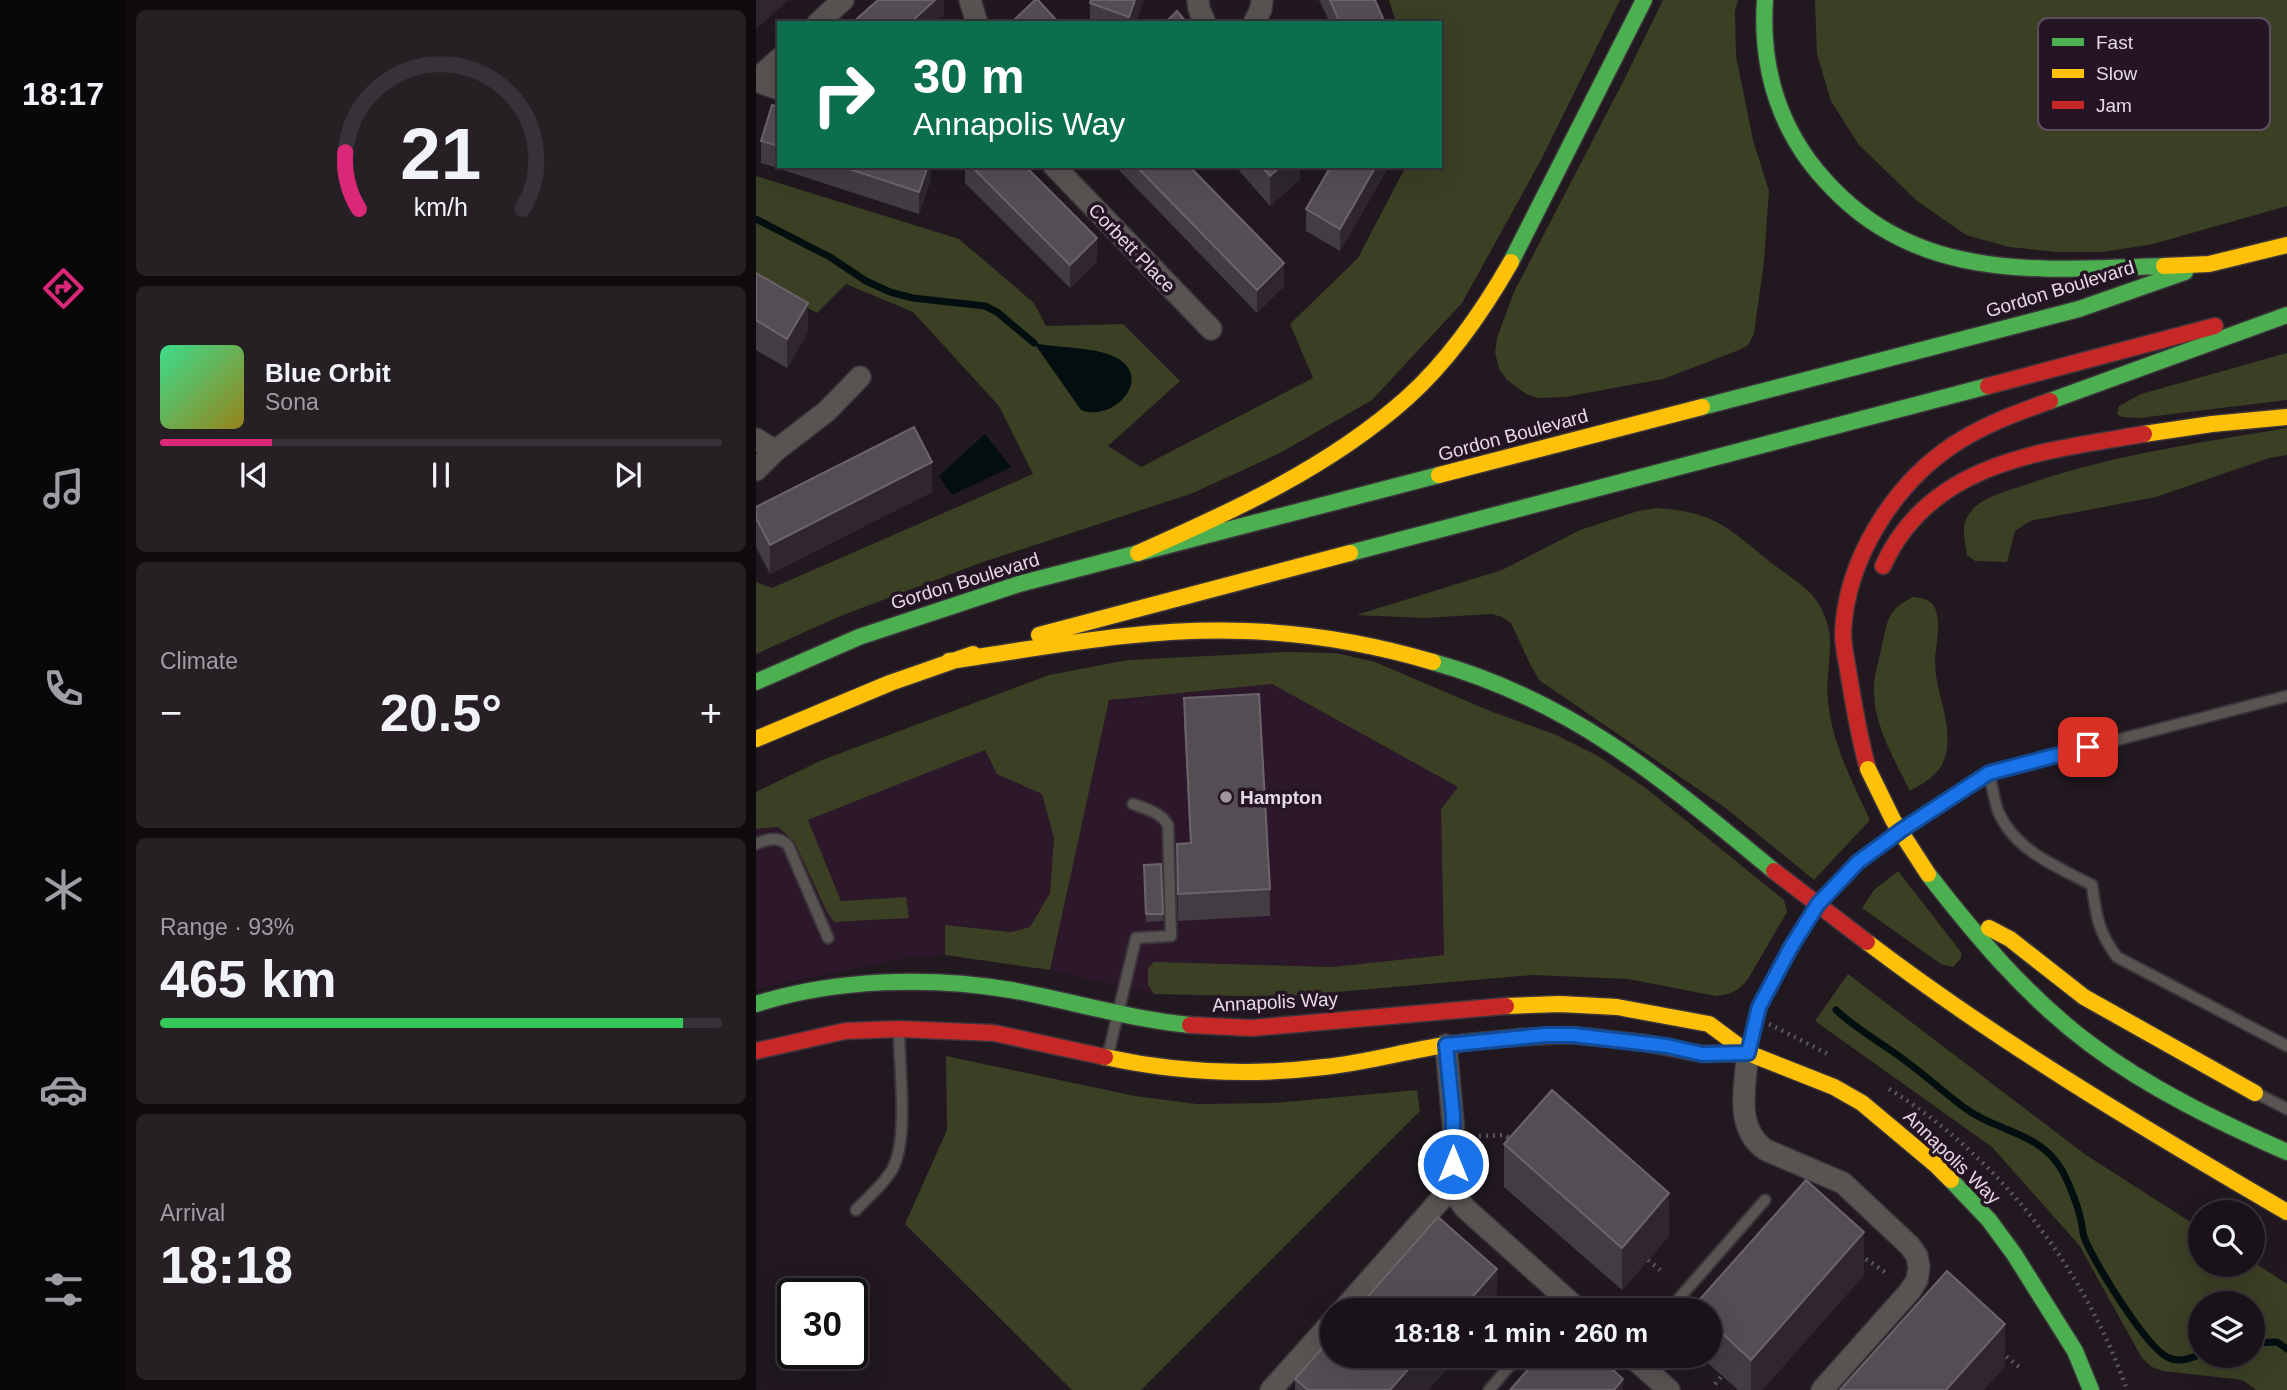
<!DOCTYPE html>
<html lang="en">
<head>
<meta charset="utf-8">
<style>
	body { margin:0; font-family:Helvetica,sans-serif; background:#262025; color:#f1f3f6; height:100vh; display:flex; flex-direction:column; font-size:26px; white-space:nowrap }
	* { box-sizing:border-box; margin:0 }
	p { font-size:23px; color:#9f9ea2 }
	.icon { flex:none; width:38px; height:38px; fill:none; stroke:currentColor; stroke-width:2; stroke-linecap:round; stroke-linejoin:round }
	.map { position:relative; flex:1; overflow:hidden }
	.details { display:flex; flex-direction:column; gap:10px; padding:10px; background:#0e0a0d; width:630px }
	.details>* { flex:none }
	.guide { position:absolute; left:21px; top:21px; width:665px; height:147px; border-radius:0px; box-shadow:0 7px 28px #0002,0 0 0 2px #373237; background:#0b6e4f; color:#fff; overflow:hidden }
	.tools { position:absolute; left:1432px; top:1200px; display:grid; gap:14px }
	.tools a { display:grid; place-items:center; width:77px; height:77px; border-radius:50%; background:#191218; box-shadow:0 7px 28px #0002,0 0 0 2px #373237; font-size:35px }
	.speed { position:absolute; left:21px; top:1278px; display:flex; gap:14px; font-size:35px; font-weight:700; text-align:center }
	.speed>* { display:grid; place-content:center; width:91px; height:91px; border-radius:50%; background:#191218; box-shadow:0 7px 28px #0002,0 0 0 2px #373237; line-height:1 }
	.speed .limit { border:4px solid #111; border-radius:10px; background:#fff; color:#111 }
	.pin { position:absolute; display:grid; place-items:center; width:60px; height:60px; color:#fff; margin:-30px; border-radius:14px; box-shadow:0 4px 10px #0006 }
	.me { position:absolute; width:77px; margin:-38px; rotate:0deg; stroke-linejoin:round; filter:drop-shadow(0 0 5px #0008) }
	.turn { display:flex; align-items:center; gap:24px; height:147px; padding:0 21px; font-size:32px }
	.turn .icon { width:91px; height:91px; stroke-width:2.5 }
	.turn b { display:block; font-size:49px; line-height:60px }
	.big { font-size:52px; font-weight:700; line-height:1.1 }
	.details .tile { flex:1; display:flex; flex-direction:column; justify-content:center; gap:10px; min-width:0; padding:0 24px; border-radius:10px; background:#262025 }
	.details .dial { align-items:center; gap:0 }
	.dial svg { height:182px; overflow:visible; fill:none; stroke:#373237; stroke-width:7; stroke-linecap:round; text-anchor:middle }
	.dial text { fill:#f1f3f6; stroke:none }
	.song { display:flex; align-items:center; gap:21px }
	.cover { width:84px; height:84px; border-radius:10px; background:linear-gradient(135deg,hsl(150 70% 55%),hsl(50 70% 35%)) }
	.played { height:7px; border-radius:4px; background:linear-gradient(90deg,#db2777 20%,#373237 20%) }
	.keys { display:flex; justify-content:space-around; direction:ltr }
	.heat { display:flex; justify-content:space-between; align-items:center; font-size:38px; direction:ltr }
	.charge { height:10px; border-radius:5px; background:linear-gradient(90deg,#34c759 93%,#373237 0) }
	.trip { position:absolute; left:564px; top:1298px; width:402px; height:70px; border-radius:35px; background:#191218; box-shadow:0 7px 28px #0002,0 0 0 2px #373237; font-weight:700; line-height:70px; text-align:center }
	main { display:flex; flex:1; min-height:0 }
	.tabs { display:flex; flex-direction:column; width:126px; justify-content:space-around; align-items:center; background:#0a070a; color:#9f9ea2 }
	.tabs .icon { width:49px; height:49px }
	.tabs .on { color:#db2777 }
	.tabs b { font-size:32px; color:#f1f3f6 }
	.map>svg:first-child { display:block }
	.built { fill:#2c172b }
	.green { fill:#3b3f24; fill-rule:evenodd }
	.water { fill:#030e11 }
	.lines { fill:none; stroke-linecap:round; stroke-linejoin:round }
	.stream { stroke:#030e11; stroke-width:7 }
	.lane-casing { stroke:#3c343b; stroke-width:14 }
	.street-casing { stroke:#3c343b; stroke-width:24 }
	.fast-casing { stroke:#3c343b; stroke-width:19 }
	.slow-casing { stroke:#3c343b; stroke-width:19 }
	.jam-casing { stroke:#3c343b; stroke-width:19 }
	.path { stroke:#5c5758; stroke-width:4.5; stroke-dasharray:2 5; stroke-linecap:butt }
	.lane { stroke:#575452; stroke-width:10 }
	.street { stroke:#575452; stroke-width:21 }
	.fast { stroke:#4caf50; stroke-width:16 }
	.slow { stroke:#ffc107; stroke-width:16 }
	.jam { stroke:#c62828; stroke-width:16 }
	.slow-bridge-casing { stroke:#3c343b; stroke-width:19; stroke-linecap:butt }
	.jam-bridge-casing { stroke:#3c343b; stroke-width:19; stroke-linecap:butt }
	.slow-bridge { stroke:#ffc107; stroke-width:16 }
	.jam-bridge { stroke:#c62828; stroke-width:16 }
	.wall { fill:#443c43 }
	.shaded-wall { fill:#2f262e }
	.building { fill:#554d54; stroke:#6c636b; stroke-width:2 }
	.route-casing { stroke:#114b97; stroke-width:18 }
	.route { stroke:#1a73e8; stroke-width:12 }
	.poi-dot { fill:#a0959f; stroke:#251424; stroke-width:2.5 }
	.labels { text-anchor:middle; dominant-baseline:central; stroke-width:7; stroke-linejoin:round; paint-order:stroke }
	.street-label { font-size:19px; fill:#e5d9e4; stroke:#251424 }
	.poi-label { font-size:19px; font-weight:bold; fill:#e5d9e4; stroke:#251424; text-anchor:start }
	.key { fill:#251424; stroke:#5f4f5e; stroke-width:2 }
	.key-label { font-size:19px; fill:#e5d9e4 }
</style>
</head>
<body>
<main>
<nav class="tabs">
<b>18:17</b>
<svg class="icon on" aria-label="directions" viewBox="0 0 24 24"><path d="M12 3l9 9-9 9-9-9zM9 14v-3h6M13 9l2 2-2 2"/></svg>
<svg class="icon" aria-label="music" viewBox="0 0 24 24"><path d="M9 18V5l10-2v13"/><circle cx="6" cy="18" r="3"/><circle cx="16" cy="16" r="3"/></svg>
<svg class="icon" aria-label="phone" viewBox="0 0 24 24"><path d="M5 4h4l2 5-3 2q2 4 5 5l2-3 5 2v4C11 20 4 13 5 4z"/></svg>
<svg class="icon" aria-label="climate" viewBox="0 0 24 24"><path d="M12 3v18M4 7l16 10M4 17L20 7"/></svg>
<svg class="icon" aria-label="car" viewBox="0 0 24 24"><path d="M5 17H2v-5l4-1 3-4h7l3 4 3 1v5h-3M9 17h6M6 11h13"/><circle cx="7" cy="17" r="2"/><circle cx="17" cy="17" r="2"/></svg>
<svg class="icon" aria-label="filters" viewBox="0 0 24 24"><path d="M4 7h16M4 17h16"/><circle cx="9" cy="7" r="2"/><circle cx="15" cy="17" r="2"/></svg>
</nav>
<section class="details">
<div class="tile dial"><svg viewBox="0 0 100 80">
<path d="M14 69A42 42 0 1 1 86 69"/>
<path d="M14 69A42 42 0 0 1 8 44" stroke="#db2777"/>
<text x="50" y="56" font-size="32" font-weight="700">21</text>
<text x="50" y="72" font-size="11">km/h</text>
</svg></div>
<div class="tile">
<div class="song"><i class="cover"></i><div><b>Blue Orbit</b><p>Sona</p></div></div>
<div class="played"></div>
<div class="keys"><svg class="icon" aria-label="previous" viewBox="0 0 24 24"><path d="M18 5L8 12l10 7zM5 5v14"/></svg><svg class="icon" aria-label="pause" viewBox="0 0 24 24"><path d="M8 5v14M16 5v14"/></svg><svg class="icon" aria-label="next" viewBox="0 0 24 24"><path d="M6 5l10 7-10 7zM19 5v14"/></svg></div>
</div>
<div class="tile"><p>Climate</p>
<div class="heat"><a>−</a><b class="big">20.5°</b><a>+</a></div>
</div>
<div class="tile"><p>Range · 93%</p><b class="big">465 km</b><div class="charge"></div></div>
<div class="tile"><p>Arrival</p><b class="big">18:18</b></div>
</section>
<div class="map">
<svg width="1531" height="1390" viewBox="0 0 1531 1390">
	<rect width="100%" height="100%" fill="#211820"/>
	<path class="built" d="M 516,684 L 702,787 L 685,809 L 688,955 L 576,967 L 398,962 L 392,985 L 398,994 L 294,970 L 353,700 Z
		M 229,750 L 241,774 L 286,794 L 298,838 L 294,893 L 274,927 L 255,932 L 190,925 L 189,955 L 155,957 L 0,989 L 0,829 L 22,827 L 38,841 L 71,912 L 78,922 L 152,918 L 149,897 L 85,901 L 52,820 Z"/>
	<path class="green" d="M 633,0 L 864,0 L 785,160 L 706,303 L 616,400 L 524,453 L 437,493 L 227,562 L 82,617 L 0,654 L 0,582 L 16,588 L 277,474 L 243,406 L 157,312 L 90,284 L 61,313 L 0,281 L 0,176 L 203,239 L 278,303 L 290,326 L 367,324 L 424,381 L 352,446 L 385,467 L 557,378 L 534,324 L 602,258 L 650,166 L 684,166 L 684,23 L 640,23 Z
		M 907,0 L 982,0 L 979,11 L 980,56 L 997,140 L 1013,191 L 1008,261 L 998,334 L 992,345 L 983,350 L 907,379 L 809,397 L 783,398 L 770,394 L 751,380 L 743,369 L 739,352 L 741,338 L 758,292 L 868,80 Z
		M 1059,0 L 1531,0 L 1531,206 L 1397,244 L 1347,252 L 1301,252 L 1253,247 L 1210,235 L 1161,201 L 1103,145 L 1075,101 L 1061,54 Z
		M 1531,353 L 1531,400 L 1383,418 L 1366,417 L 1361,414 L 1363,406 L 1385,394 Z
		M 1531,428 L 1531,455 L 1513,458 L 1400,497 L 1274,521 L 1259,531 L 1251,562 L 1219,561 L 1211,555 C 1209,540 1204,528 1213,514 C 1223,498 1251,491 1269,485 C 1355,455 1442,443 1531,428 Z
		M 900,508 C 964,512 974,531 1021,567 C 1046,586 1063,593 1072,626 C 1078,649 1069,676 1072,700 C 1075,742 1097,783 1114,820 L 1058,880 L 971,809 L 783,680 L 773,662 L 755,623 L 746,617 L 736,614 L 667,618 L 600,615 L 746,570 L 824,530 L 882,511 Z
		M 1157,597 C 1166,598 1175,599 1179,608 C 1186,625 1179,645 1179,662 C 1179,695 1201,729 1187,763 C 1182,775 1165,785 1154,791 C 1140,763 1118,725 1118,693 C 1117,678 1123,660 1126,645 C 1132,619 1132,609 1157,597 Z
		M 530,652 L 580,653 L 619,662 L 734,711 L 798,734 L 842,756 L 891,789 L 1028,900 L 1031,912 L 992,979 C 983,991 975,994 960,996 L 872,979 L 777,975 L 523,997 L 398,994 L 392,985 L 392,968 L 398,962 L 576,967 L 688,955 L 685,809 L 702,787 L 516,684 L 353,700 L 294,970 L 189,955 L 189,925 L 255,932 L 274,927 L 294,893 L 298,838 L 286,794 L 241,774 L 229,750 L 52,820 L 85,901 L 150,897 L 153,918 L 78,922 L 71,912 L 38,841 L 22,827 L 0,829 L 0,792 L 66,760 L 293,675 L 372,660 Z
		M 1142,871 L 1205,952 L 1205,958 L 1197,967 L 1185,964 L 1106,908 L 1118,890 Z
		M 1092,974 L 1330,1155 L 1444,1228 L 1444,1265 L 1496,1265 L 1496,1261 L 1531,1284 L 1531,1390 L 1500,1390 L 1488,1381 L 1479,1379 L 1407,1371 L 1396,1367 L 1386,1358 L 1323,1245 L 1236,1147 L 1059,1021 ZM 1444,1304 L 1496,1304 L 1496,1356 L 1444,1356 Z
		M 190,1056 L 379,1096 L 441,1104 L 518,1103 L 661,1090 L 664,1111 L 385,1390 L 316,1390 L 149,1224 L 191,1130 Z"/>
	<path class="water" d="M 278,343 C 301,348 340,347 359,357 C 399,377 358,423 325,410 Z
		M 229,434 L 255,467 L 196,495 L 183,476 Z"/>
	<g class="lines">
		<path class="stream" d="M 0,219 L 74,257 L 110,281 L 134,292 L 157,298 L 229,306 L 241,312 L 278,343
			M 1080,1010 C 1098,1027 1119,1039 1140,1054 C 1163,1070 1184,1089 1206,1106 C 1241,1133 1285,1131 1307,1172 C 1314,1186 1320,1201 1324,1216 C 1326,1223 1326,1230 1328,1237 C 1337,1261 1391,1349 1413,1358 C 1423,1363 1434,1358 1444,1355
			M 1496,1343 L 1521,1342 L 1531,1349"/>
		<g class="lane-casing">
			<path id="lane" d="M 1233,773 C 1236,785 1238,799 1242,811 C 1259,851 1300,866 1336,885 C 1340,915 1342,932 1361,957 L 1531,1046
				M 0,844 C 10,839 23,836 32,845 L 72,938
				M 993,1050 L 999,1017 L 1007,1000 L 1035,947 L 1067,897 L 1102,862 L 1147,829 L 1233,773 L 1531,696
				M 352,1055 L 380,938 L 415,936 L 412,825 C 405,813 391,809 377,804
				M 1502,1094 L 1531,1109
				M 100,1210 C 111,1198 125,1187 134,1173 C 154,1145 143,1068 143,1032
				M 912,1311 L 1009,1200
				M 733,1390 L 762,1356"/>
		</g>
		<g class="street-casing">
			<path id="street" d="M 214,0 L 221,23
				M 442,0 L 443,9 L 449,23
				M 62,23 L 87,0
				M 498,23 L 505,9 L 506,0
				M 0,80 L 23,59
				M 0,81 L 23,89
				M 298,166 L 455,329
				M 0,439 L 19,451
				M 0,470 L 19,451 L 71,411 L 104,377
				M 690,1045 L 698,1134 L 696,1184 L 701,1197 L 709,1208 L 824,1311
				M 992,1053 C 989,1085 978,1129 1010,1150 L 1087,1183 L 1154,1246 L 1161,1256 L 1163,1267 L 1161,1280 L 1154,1291 L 1066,1390
				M 586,1311 L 686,1198 L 698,1191
				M 875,1356 L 913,1390
				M 515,1390 L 576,1322"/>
		</g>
		<g class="fast-casing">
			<path id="fast" d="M 1009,0 C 1005,58 1018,113 1053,161 C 1146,283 1271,271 1408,266
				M 755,262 L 888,0
				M 1294,401 L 1531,315
				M 946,407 L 1323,309 L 1429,272
				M 594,553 L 1232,386
				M 677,662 C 817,701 909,781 1018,871
				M 0,682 L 103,637 L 263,584 L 683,475
				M 1172,874 C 1220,936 1271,997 1334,1044 C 1394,1089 1463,1122 1531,1152
				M 0,1004 C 79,979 173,976 255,990 C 315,1001 373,1019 434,1025
				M 1195,1180 L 1233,1220 L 1258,1254 L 1319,1351 L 1335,1390"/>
		</g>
		<g class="slow-casing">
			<path id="slow" d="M 1408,266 L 1453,264 L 1531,245
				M 1388,434 L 1456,424 L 1531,417
				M 683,475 L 946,407
				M 382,553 C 477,511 574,467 652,397 C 694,359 727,311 755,262
				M 283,635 L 594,553
				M 193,661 C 291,647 390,627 489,631 C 553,633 616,644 677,662
				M 0,739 L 134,683 L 217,654
				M 1233,928 L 1254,939 L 1328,997 L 1499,1093
				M 1111,942 C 1244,1043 1387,1128 1531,1212
				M 750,1006 L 804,1004 L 861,1007 L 953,1024 L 992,1053 L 1078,1087 L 1106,1103 L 1180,1165 L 1195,1180
				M 349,1057 C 422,1073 495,1076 568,1067 C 609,1063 649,1051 690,1045 C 715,1041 740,1040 765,1037"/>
		</g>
		<g class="jam-casing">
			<path id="jam" d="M 1232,386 L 1459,326
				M 1127,566 C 1174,461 1288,451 1388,434
				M 1112,769 C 1102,734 1097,700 1091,664 C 1089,654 1087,643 1087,633 C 1090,560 1137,485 1197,445 C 1227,425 1260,413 1294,401
				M 434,1025 L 495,1028 L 750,1006
				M 765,1037 L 817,1035 L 889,1043 L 946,1054 L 992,1053
				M 0,1051 L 89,1031 L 143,1029 L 238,1033 L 349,1057"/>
		</g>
		<path class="path" d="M 1013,1024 L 1074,1055
			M 1133,1089 C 1244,1158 1328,1268 1371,1390
			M 723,1136 L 749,1135 L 756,1140
			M 1104,1255 L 1129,1272
			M 892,1260 L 904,1270
			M 1245,1352 L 1263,1367
			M 959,1384 L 966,1376"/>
		<use href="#lane" class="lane"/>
		<use href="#street" class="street"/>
		<use href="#fast" class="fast"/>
		<use href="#slow" class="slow"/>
		<use href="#jam" class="jam"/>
		<g class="slow-bridge-casing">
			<path id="slow-bridge" d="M 1112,769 L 1137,820 L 1172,874"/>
		</g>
		<g class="jam-bridge-casing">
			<path id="jam-bridge" d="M 1018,871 L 1111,942"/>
		</g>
		<use href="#slow-bridge" class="slow-bridge"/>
		<use href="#jam-bridge" class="jam-bridge"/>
	</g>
	<path class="wall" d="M 388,0 L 379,23 L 334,23 L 334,3 Z
		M 563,0 L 619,0 L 629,23 L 574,23 Z
		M 23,107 L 23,166 L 175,166 L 175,178 L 163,214 L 5,163 L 5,141 Z
		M 209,166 L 269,166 L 341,261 L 314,288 L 209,183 Z
		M 359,166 L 433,166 L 528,286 L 501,313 Z
		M 479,166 L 544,166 L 544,179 L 514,206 Z
		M 633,166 L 584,251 L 550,231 L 550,209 Z
		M 0,273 L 52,332 L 31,368 L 0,350 Z
		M 176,492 L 14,574 L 0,547 L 0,507 Z
		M 428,698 L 514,889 L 514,916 L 422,921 L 421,844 L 434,843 L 428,724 Z
		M 405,864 L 407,921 L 390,922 L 388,865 Z
		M 748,1144 L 913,1236 L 866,1290 L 748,1187 Z
		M 1108,1275 L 1006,1390 L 982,1390 L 944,1356 L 954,1356 L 954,1311 L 937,1311 L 937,1307 Z
		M 702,1356 L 672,1390 L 539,1390 L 539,1379 Z"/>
	<path class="shaded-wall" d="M 0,0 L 33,0 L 0,29 Z
		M 179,0 L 188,0 L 188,15 L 179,23 L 154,23 Z
		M 379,0 L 388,0 L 379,23 L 373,23 L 373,17 Z
		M 172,166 L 175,166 L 175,178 L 163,214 L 163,192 Z
		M 525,166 L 544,166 L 544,179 L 514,206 L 514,176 Z
		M 620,166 L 633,166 L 584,251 L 584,229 Z
		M 341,238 L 341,261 L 314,288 L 314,265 Z
		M 528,263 L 528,286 L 501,313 L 501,290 Z
		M 52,303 L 52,332 L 31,368 L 31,339 Z
		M 176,462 L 176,492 L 14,574 L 14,545 Z
		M 913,1193 L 913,1236 L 866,1290 L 866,1248 Z
		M 1108,1232 L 1108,1275 L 1006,1390 L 995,1390 L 995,1360 Z
		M 741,1269 L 741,1311 L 704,1311 Z
		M 1249,1324 L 1249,1367 L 1228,1390 L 1190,1390 Z
		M 664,1356 L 702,1356 L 672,1390 L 634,1390 Z
		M 867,1379 L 867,1390 L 858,1390 Z"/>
	<path class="building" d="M 122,0 L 179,0 L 154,23 L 96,23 Z
		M 279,0 L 282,0 L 303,23 L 255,23 Z
		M 335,0 L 379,0 L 373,17 L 334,3 Z
		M 574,0 L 619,0 L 629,23 L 584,23 Z
		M 421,11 L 431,23 L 409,23 Z
		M 16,105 L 23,107 L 23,146 L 5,141 Z
		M 84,166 L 172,166 L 163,192 Z
		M 215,166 L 269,166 L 341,238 L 314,265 Z
		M 380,166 L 433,166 L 528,263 L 501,290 Z
		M 505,166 L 525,166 L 514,176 Z
		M 575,166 L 620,166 L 584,229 L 550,209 Z
		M 0,273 L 52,303 L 31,339 L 0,320 Z
		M 158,427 L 176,462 L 14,545 L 0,518 L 0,507 Z
		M 503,694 L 514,889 L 422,894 L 421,844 L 435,843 L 428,698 Z
		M 405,864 L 407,914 L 390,914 L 388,865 Z
		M 796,1090 L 913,1193 L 866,1248 L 748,1144 Z
		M 1050,1180 L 1108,1232 L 995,1360 L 954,1322 L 954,1311 L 941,1311 L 937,1307 Z
		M 682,1217 L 741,1269 L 704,1311 L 599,1311 Z
		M 1191,1271 L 1249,1324 L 1190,1390 L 1084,1390 Z
		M 576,1337 L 576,1356 L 664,1356 L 634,1390 L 552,1390 L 539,1379 Z
		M 784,1356 L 842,1356 L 867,1379 L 858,1390 L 754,1390 Z"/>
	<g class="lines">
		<g class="route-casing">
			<path id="route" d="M 697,1164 L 697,1115 L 690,1045 L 789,1035 L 817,1035 L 911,1046 L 946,1054 L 992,1053 L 1003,1007 L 1035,947 L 1062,904 L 1102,862 L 1147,829 L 1233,773 L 1332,747"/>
		</g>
		<use href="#route" class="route"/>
	</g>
	<circle class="poi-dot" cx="470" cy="797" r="7"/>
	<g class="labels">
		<g class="street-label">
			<text transform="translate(376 248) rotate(46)">Corbett Place</text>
			<text transform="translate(1304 289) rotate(-17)">Gordon Boulevard</text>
			<text transform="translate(757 435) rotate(-15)">Gordon Boulevard</text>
			<text transform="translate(209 581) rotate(-17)">Gordon Boulevard</text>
			<text transform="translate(519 1002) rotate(-3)">Annapolis Way</text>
			<text transform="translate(1196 1157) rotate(44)">Annapolis Way</text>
		</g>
		<g class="poi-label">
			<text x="484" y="797">Hampton</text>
		</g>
	</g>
	<rect x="1282" y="18" width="232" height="112" rx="10" class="key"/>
	<rect x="1296" y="38" width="32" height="8" fill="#4caf50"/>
	<rect x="1296" y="69" width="32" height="9" fill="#ffc107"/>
	<rect x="1296" y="101" width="32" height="8" fill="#c62828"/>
	<g class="key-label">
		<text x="1340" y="49">Fast</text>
		<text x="1340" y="80">Slow</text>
		<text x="1340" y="112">Jam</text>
	</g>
</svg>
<div class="tools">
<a><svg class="icon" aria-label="search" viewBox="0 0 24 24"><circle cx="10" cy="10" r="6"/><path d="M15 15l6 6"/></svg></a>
<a><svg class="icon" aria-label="layers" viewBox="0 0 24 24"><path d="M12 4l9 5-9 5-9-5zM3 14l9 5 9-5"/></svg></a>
</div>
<div class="speed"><div class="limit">30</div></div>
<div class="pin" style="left:1332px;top:747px;background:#d93025"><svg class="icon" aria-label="arrive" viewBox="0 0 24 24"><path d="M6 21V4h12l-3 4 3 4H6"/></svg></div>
<svg class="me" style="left:697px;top:1164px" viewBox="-20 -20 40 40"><circle r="17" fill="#1a73e8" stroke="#fff" stroke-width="3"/><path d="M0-11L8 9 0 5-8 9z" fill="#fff"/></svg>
<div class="trip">18:18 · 1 min · 260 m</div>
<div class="guide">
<div class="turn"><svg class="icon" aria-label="right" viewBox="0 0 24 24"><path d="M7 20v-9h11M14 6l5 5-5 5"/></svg><div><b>30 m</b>Annapolis Way</div></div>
</div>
</div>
</main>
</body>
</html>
